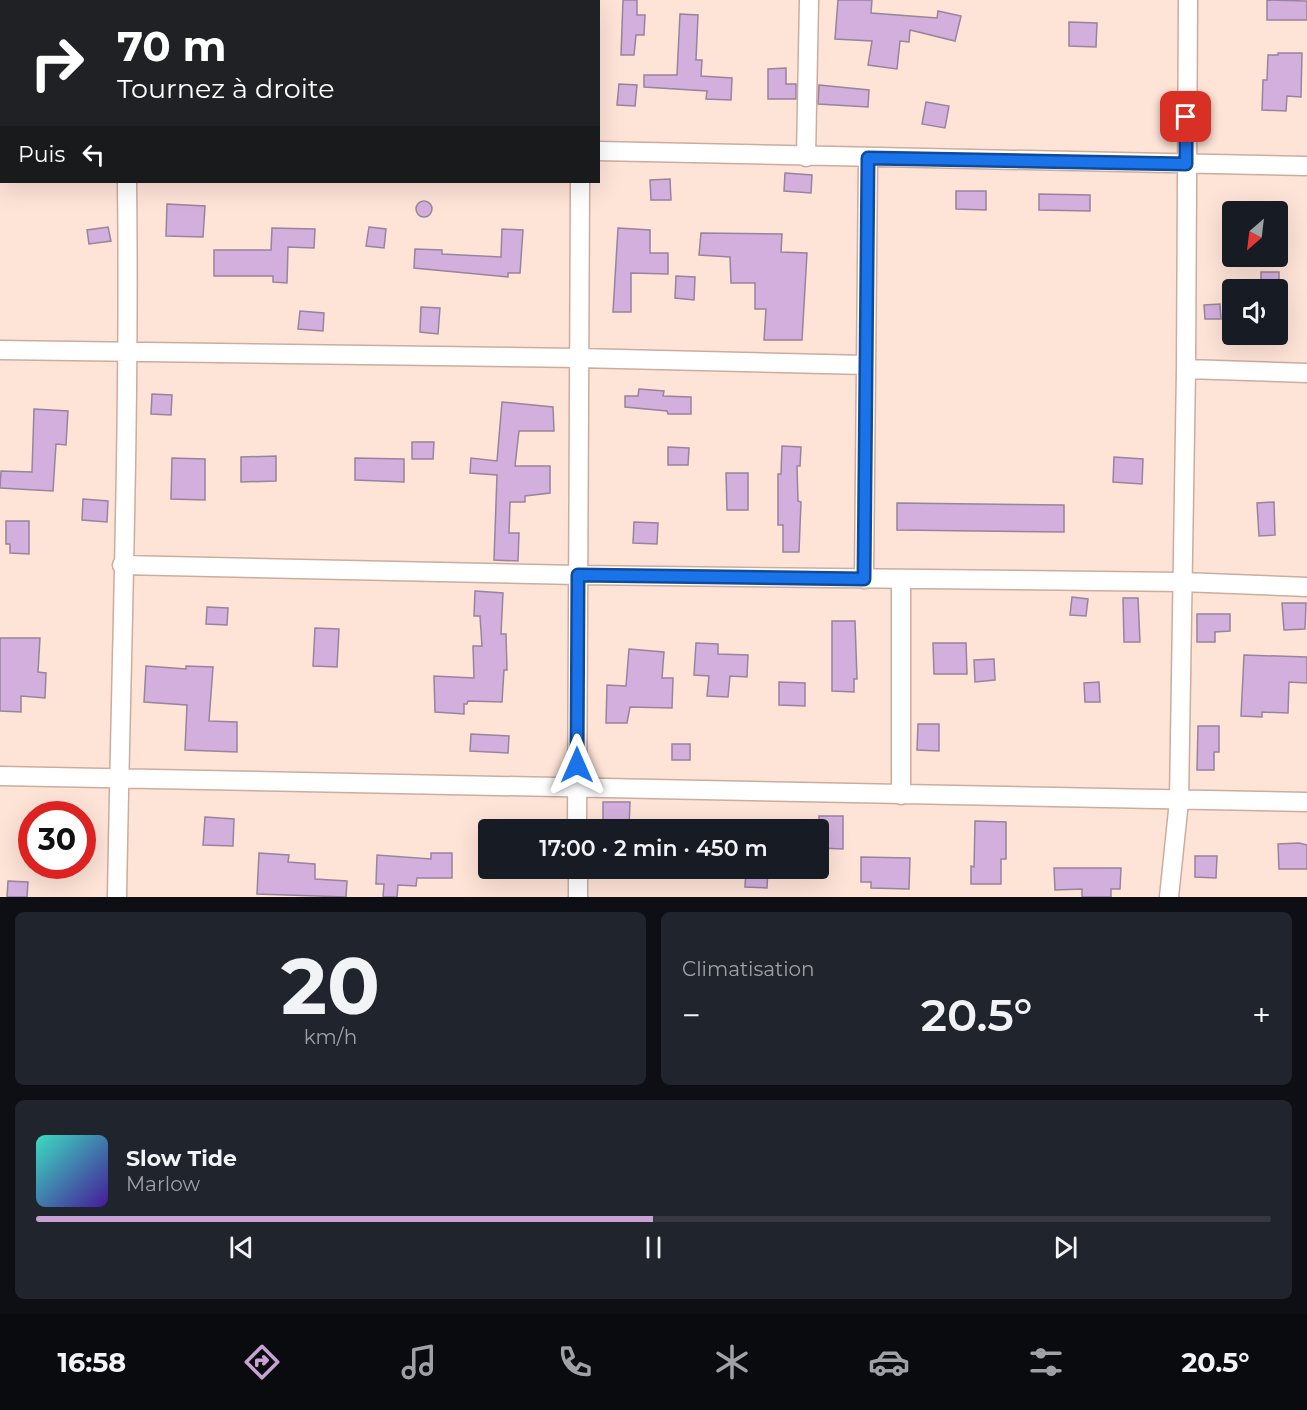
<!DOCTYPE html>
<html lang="fr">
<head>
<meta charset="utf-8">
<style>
	body { margin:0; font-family:Montserrat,sans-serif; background:#20242c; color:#f1f3f6; height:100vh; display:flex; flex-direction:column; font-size:22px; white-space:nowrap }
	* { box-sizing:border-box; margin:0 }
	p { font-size:20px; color:#9ea1a6 }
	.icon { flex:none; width:33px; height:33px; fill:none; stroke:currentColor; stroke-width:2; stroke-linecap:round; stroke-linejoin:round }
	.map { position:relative; height:897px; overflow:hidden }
	.drawer { display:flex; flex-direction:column; gap:15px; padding:15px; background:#0d0f14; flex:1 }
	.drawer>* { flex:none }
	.hud { position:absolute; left:0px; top:0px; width:600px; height:183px; box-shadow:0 6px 24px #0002; background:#202124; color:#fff; overflow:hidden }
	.needle { width:39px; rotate:208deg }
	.fabs { position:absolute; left:1222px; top:201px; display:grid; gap:12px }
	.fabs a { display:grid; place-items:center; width:66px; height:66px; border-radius:6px; background:#171b24; box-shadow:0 6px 24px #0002; font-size:30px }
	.speed { position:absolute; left:18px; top:801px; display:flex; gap:12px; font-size:30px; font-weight:700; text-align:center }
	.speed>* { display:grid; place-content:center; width:78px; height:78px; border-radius:50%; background:#171b24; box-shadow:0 6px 24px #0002; line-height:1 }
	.speed .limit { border:9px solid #d22; background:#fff; color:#111 }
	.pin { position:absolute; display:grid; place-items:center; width:51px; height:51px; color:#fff; margin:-26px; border-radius:12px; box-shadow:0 3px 9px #0006 }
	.me { position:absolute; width:66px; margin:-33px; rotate:0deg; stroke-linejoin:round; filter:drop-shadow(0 0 4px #0008) }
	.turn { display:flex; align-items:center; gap:21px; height:126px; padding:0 18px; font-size:27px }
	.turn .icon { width:78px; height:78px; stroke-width:2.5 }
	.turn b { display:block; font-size:42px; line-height:51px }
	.then { display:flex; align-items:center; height:57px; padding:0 18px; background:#0003; gap:12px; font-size:22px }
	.big { font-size:45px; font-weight:600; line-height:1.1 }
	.drawer .tile { flex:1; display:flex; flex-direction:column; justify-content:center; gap:9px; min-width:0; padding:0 21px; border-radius:9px; background:#20242c }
	.drawer .dial { align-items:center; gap:0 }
	.dial b { font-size:78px; line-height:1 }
	.song { display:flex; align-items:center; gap:18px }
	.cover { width:72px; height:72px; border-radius:9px; background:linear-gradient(135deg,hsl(170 70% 55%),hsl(260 70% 35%)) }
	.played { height:6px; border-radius:3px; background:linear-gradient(90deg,#c8a2d5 50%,#363941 50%) }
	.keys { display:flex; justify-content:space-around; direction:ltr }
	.heat { display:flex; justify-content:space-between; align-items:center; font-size:33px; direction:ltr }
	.drawer .tiles { flex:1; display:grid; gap:15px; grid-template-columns:1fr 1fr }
	.tile:last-child { grid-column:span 2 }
	.trip { position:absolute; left:478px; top:819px; width:351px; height:60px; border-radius:6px; background:#171b24; box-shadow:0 6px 24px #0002; font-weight:600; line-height:60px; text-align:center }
	.menu { display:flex; height:96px; justify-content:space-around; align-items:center; background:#090b0e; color:#9ea1a6 }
	.menu .icon { width:42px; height:42px }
	.menu .on { color:#c8a2d5 }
	.menu b { font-size:27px; color:#f1f3f6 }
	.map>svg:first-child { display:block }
	.building { fill:#d3afdd; stroke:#98849d; stroke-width:1.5 }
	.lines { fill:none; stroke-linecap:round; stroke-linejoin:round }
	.street-casing { stroke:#ccac9e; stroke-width:21 }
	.street { stroke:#fff; stroke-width:18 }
	.route-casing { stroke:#114b97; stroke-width:15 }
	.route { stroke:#1a73e8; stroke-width:10 }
</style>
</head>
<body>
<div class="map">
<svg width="1307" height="897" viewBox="0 0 1307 897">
	<rect width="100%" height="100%" fill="#fee3d7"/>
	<path class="building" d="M 623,0 L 637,0 L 637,15 L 645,15 L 644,35 L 636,35 L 634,55 L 621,55 Z
		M 838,0 L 872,0 L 871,13 L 937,18 L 938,11 L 961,16 L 955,41 L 910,30 L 909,42 L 900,41 L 897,69 L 868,65 L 872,41 L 835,39 Z
		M 1267,0 L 1307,1 L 1307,20 L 1267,20 Z
		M 680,14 L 698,15 L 696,60 L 702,60 L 701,76 L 732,78 L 731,100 L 706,99 L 707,91 L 644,87 L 644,75 L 677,75 Z
		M 1069,22 L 1097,23 L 1096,47 L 1069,46 Z
		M 1278,53 L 1302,53 L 1301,97 L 1287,96 L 1286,111 L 1262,110 L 1263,80 L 1267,80 L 1268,55 L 1278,55 Z
		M 786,68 L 786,84 L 796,84 L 796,99 L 768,99 L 768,69 Z
		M 619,84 L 637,85 L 635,106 L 617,105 Z
		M 819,85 L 869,90 L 868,107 L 818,104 Z
		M 926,102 L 949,106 L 945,128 L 922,124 Z
		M 785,173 L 812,175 L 811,193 L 784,191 Z
		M 670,179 L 671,200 L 651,200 L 650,180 Z
		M 956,191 L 986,191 L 986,210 L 956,209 Z
		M 1039,194 L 1090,195 L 1090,211 L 1039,210 Z
		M416 209a8 8 0 1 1 16 0a8 8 0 1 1-16 0Z
		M 167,204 L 205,206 L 203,237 L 166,236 Z
		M 108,227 L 111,241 L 89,244 L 87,230 Z
		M 369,227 L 386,229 L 384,248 L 366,246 Z
		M 272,228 L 315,229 L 314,248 L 288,247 L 287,283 L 273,282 L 273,276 L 214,276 L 214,250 L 271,250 Z
		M 618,228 L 650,230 L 650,253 L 668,253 L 668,274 L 631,273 L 631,312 L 613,312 Z
		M 502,229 L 523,230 L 520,273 L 508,273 L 508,277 L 414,268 L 415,249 L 442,250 L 442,254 L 501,257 Z
		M 701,233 L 782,234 L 781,252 L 807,253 L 802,340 L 764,340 L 766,309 L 755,309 L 755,283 L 731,283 L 730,257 L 699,255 Z
		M 1261,272 L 1279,272 L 1279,290 L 1261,290 Z
		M 676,276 L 695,277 L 694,300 L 675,298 Z
		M 1220,304 L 1221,319 L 1205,319 L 1204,305 Z
		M 421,307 L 440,308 L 438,334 L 420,332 Z
		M 300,311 L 324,313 L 323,331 L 298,329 Z
		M 639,389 L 664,391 L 663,396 L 691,397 L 691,414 L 668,414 L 667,411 L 625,407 L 625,396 L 638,396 Z
		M 152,394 L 172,395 L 171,415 L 151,414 Z
		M 502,402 L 553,407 L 554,431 L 519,431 L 515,466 L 550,466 L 550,493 L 525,496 L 525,502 L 510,502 L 509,533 L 519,533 L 518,561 L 494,560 L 497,475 L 470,473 L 471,458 L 497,461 Z
		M 34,409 L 68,411 L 66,445 L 56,444 L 53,491 L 0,488 L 1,471 L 32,472 Z
		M 412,442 L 434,442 L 433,459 L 412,459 Z
		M 782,446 L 801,447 L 800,466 L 797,466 L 798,501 L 801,502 L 799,552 L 783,552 L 783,525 L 778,525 L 778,474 L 781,474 Z
		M 668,447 L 689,448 L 688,465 L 668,465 Z
		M 276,456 L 276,481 L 241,482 L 241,457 Z
		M 1114,457 L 1143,459 L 1142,484 L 1113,482 Z
		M 172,458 L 205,459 L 205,500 L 171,499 Z
		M 355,458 L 404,459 L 404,482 L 355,480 Z
		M 726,473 L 748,473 L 748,510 L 727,510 Z
		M 83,499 L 108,501 L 107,522 L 82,520 Z
		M 1274,502 L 1275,535 L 1259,536 L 1257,503 Z
		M 897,503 L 1064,505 L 1064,532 L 897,530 Z
		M 6,521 L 29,521 L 29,554 L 10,553 L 10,544 L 6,544 Z
		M 634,522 L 658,523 L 657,544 L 633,543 Z
		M 475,591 L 503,593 L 501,634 L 506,634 L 507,670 L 504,670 L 502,702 L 468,701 L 467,704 L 464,704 L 464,714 L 435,712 L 434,676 L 474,678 L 473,646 L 482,646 L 480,616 L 474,616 Z
		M 1072,597 L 1088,599 L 1086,616 L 1070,615 Z
		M 1123,598 L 1138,598 L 1140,642 L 1124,642 Z
		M 1282,603 L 1306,603 L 1305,629 L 1284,630 Z
		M 207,607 L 228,608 L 227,625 L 206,624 Z
		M 1197,614 L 1230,614 L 1230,631 L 1215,632 L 1215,642 L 1197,642 Z
		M 832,621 L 855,621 L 857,679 L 854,679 L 854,692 L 832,691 Z
		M 315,628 L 339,629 L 337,667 L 313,666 Z
		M 0,638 L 40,638 L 38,672 L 46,673 L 45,698 L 21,696 L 21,712 L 0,711 Z
		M 696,643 L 718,644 L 718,654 L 748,655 L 747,677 L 730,676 L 728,697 L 707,696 L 709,676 L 694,675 Z
		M 933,643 L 966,643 L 967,674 L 934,674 Z
		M 629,649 L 664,652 L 662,678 L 673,678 L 672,708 L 630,707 L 627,723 L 606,723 L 607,685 L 626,686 Z
		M 1244,655 L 1307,657 L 1307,683 L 1289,682 L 1288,713 L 1262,712 L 1262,717 L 1241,716 Z
		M 994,659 L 995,680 L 975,682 L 974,660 Z
		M 146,666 L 186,669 L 186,666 L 213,667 L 209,721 L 237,722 L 237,752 L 185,750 L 187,705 L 144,702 Z
		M 779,682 L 805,683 L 805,706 L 779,705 Z
		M 1099,682 L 1100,702 L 1085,702 L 1084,683 Z
		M 918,724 L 939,724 L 939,751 L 917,750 Z
		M 1198,726 L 1219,726 L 1219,752 L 1214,752 L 1214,770 L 1197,770 Z
		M 471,734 L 509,736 L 508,753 L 470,751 Z
		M 672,744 L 690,744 L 690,760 L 672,760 Z
		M 603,802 L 630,802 L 629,826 L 603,826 Z
		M 819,816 L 843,816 L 843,849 L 819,848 Z
		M 205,817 L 234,819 L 233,846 L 203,845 Z
		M 975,821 L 1006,822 L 1006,859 L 1001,859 L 1001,884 L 971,884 L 971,866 L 974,867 Z
		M 1299,843 L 1307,845 L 1307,869 L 1279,869 L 1278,844 Z
		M 259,853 L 289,855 L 288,862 L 315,864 L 315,879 L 347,881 L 346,897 L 257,894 Z
		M 431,853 L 452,853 L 452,878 L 417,878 L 416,886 L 398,885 L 397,897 L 383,897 L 384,884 L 376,884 L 377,855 L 431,859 Z
		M 1195,856 L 1217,856 L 1216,878 L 1195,877 Z
		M 861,857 L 910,858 L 909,889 L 871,888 L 871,882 L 861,882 Z
		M 746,868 L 768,868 L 767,888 L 745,887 Z
		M 1054,868 L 1121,868 L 1120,889 L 1111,889 L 1111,897 L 1082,897 L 1082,889 L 1055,890 Z
		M 8,881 L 28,882 L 27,897 L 7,897 Z"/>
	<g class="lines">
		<g class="street-casing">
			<path id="street" d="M 374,2 L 374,0
				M 587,2 L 587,0
				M 0,143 L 2,143
				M 598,151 L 1307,166
				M 806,157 L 809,0
				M 0,350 L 579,358 L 866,365
				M 1186,369 L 1307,373
				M 122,565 L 578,575 L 1182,582 L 1307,587
				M 864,579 L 868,158
				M 0,776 L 1307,802
				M 901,795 L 901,579
				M 577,830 L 580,182
				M 578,868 L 578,897
				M 117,897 C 121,659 130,420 127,182
				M 1169,897 L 1179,801 L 1186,369 L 1188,0"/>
		</g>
		<use href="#street" class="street"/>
	</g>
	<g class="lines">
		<g class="route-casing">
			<path id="route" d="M 577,765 L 578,575 L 864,579 L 868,158 L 1186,164 L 1186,117"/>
		</g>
		<use href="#route" class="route"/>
	</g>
</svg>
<div class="fabs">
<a><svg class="needle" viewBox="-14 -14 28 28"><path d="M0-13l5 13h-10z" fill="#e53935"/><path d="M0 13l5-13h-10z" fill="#9ea1a6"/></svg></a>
<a><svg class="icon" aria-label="sound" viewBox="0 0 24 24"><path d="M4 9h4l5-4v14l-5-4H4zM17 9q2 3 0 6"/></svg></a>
</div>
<div class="speed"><div class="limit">30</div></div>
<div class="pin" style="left:1186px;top:117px;background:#d93025"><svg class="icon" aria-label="arrive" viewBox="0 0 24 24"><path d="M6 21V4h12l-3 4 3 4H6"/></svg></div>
<svg class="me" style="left:577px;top:765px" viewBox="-20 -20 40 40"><path d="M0-17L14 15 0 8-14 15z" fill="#1a73e8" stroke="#fff" stroke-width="4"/></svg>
<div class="trip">17:00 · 2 min · 450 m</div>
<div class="hud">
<div class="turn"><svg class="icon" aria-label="right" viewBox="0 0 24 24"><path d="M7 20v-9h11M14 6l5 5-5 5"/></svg><div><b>70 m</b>Tournez à droite</div></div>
<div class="then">Puis<svg class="icon" aria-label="left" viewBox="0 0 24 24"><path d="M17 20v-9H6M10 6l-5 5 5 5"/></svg></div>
</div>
</div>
<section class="drawer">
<div class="tiles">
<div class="tile dial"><b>20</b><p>km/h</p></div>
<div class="tile"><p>Climatisation</p>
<div class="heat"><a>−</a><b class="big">20.5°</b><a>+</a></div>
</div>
<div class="tile">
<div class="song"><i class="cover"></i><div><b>Slow Tide</b><p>Marlow</p></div></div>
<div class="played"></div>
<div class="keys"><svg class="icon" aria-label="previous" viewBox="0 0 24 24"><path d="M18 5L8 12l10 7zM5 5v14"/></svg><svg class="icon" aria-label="pause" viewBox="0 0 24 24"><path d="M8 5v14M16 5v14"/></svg><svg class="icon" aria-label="next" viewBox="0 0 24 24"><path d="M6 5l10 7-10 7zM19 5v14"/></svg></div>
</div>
</div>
</section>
<nav class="menu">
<b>16:58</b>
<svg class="icon on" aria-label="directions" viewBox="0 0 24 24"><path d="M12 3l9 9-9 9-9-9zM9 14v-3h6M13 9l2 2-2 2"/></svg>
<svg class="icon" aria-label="music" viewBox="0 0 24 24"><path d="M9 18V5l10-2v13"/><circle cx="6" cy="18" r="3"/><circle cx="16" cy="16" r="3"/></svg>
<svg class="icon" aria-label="phone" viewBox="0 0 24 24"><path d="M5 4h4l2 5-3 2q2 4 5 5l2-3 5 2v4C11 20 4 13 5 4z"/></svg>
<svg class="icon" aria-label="climate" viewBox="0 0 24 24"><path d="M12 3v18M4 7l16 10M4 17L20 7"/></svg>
<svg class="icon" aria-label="car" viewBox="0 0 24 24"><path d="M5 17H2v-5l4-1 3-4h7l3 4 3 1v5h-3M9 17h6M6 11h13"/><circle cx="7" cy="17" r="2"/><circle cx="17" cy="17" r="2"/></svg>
<svg class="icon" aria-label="filters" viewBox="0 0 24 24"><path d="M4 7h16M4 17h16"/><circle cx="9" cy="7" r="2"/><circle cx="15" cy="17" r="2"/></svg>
<b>20.5°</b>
</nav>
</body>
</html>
